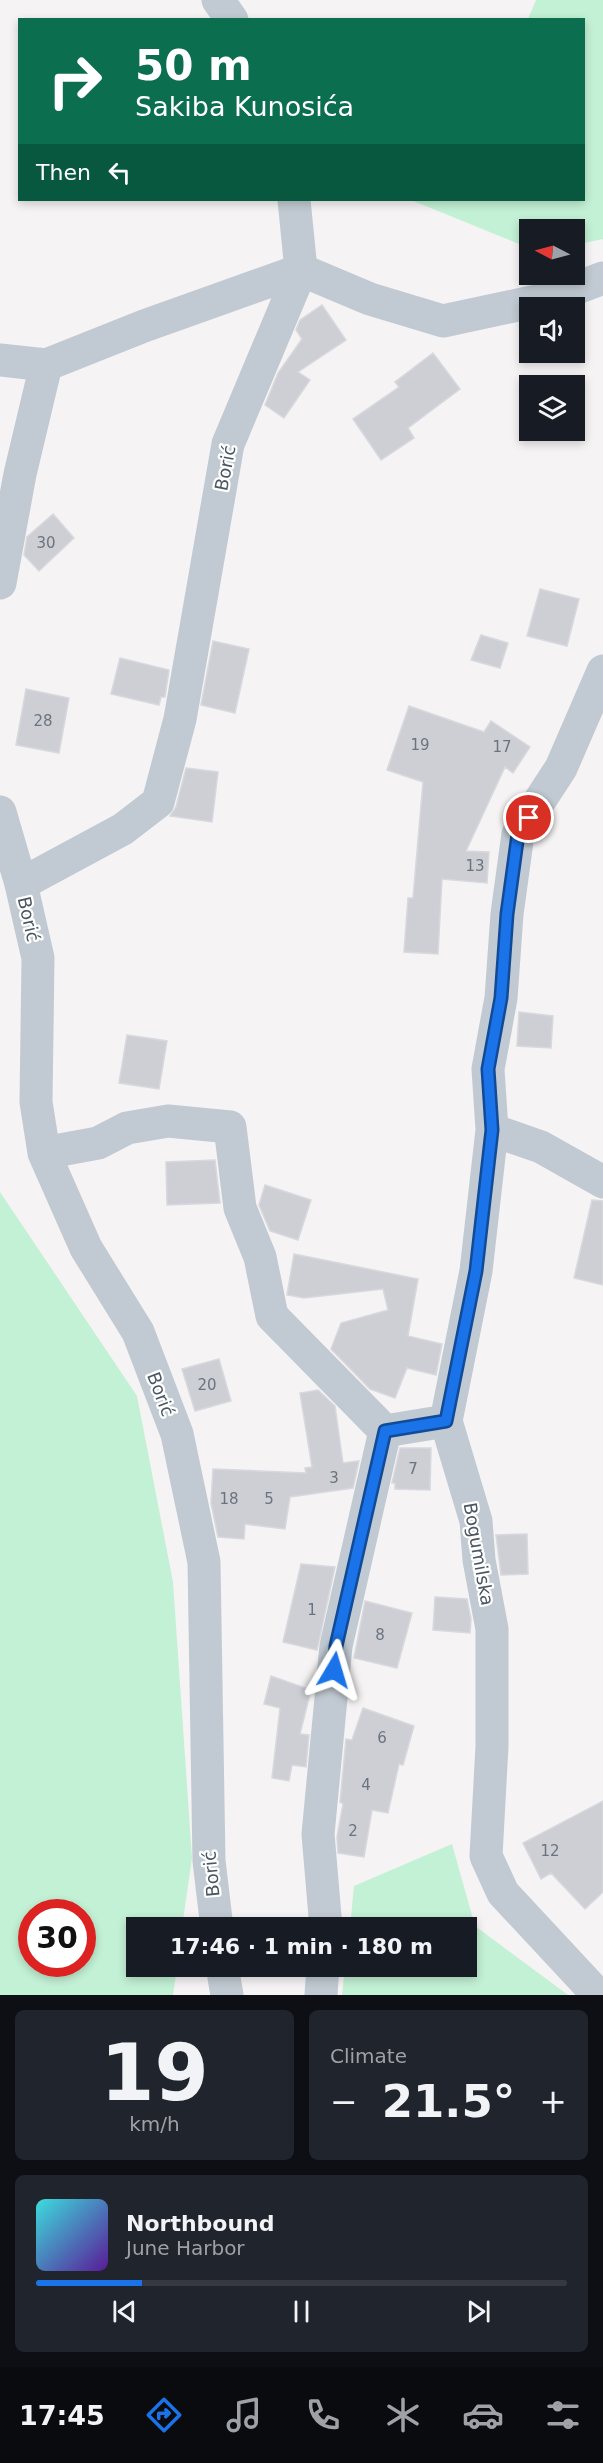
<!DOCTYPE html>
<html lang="en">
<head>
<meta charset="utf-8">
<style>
	body { margin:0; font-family:"DejaVu Sans",sans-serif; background:#20242c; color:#f1f3f6; height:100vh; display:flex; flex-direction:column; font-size:22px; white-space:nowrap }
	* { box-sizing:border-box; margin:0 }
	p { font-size:20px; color:#9ea1a6 }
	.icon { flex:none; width:33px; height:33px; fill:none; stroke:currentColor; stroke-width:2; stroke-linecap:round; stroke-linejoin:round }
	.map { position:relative; height:1995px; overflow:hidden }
	.panel { display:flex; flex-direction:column; gap:15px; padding:15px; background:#0d0f14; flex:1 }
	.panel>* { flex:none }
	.top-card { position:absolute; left:18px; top:18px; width:567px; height:183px; border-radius:0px; box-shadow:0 3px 9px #0003; background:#0b6e4f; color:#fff; overflow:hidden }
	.needle { width:39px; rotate:276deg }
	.buttons { position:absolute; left:519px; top:219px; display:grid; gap:12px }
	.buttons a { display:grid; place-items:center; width:66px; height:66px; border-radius:0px; background:#171b24; box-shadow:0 3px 9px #0003; font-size:30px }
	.speed { position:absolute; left:18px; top:1899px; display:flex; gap:12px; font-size:30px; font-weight:700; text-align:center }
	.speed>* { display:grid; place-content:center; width:78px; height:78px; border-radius:50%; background:#171b24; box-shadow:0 3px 9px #0003; line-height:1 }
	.speed .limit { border:9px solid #d22; background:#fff; color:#111 }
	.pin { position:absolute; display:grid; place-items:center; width:51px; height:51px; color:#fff; margin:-26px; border:3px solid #fff; border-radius:50%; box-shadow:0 2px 6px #0007 }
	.me { position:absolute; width:66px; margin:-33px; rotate:7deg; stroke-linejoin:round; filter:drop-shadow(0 0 4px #0008) }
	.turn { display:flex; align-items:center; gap:21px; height:126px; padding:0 18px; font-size:27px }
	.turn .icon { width:78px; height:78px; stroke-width:2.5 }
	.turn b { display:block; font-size:42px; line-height:51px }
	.then { display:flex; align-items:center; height:57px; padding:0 18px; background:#0003; gap:12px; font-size:22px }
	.big { font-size:45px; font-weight:700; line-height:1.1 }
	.panel .card { flex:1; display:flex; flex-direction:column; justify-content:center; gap:9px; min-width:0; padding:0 21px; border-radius:9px; background:#20242c }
	.panel .dial { align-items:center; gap:0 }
	.dial b { font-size:78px; line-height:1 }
	.song { display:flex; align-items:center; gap:18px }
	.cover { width:72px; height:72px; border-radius:9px; background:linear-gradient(135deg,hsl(180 70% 55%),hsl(270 70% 35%)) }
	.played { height:6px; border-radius:3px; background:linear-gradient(90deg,#1a73e8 20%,#363941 20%) }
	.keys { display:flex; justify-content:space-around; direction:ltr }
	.heat { display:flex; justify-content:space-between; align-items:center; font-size:33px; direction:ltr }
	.panel .tiles { flex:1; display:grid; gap:15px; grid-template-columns:1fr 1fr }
	.card:last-child { grid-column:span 2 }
	.trip { position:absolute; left:126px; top:1917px; width:351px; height:60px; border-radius:0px; background:#171b24; box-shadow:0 3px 9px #0003; font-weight:700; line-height:60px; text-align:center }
	.tab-bar { display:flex; height:96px; justify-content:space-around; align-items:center; background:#090b0e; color:#9ea1a6 }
	.tab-bar .icon { width:42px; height:42px }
	.tab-bar .current { color:#1a73e8 }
	.tab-bar b { font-size:27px; color:#f1f3f6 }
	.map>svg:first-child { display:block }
	.green { fill:#c3f1d5; fill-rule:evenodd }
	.building { fill:#cdcfd5; stroke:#d7d9de; stroke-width:1.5 }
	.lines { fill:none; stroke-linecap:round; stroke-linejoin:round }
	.street { stroke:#c1cad2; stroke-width:33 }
	.route-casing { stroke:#114b97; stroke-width:15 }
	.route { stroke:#1a73e8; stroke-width:10 }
	.labels { text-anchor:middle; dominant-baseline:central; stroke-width:4.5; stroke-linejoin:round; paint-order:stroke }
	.number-label { font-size:15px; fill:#6b747e }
	.street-label { font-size:18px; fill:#4a5661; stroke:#fff }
</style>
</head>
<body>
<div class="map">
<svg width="603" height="1995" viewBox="0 0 603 1995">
	<rect width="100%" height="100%" fill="#f5f3f3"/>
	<path class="green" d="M 536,0 L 603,0 L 603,239 L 575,245 L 574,230 L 530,230 L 529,248 L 411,200 L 584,200 L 584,20 L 528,19 Z
		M 0,1192 L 137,1396 L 173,1582 L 192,1858 L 182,1927 L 136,1928 L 136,1966 L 177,1967 L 173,1995 L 0,1995 ZM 32,1912 L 82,1912 L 82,1964 L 32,1964 Z
		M 452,1844 L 475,1926 L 568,1995 L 342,1995 L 345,1967 L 466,1966 L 466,1928 L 350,1927 L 354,1886 Z"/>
	<path class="building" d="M 322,305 L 346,340 L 298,372 L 310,380 L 284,418 L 265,405 L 278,373 L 302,339 L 296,330 L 300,320 Z
		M 433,353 L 460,389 L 408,428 L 414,438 L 381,460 L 353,419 L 399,387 L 395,382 Z
		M 53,514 L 74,538 L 39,571 L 24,555 L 27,537 Z
		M 540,589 L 579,599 L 567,646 L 527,636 Z
		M 481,635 L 508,643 L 500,668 L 471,660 Z
		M 213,641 L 249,649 L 235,713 L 201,705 Z
		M 120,658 L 169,670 L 165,697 L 161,697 L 159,705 L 111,694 Z
		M 26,689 L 69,698 L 59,753 L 16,745 Z
		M 409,706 L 484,732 L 491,721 L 530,747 L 513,773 L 505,767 L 466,851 L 489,852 L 487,883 L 442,879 L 438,954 L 404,952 L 408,898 L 413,898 L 423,782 L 387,770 Z
		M 186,768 L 218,772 L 212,822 L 170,816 L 176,807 Z
		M 519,1012 L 553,1016 L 551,1048 L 517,1046 Z
		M 127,1035 L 167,1041 L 159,1089 L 119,1083 Z
		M 215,1160 L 220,1203 L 167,1205 L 166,1162 Z
		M 265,1185 L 311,1200 L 298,1240 L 270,1231 L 259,1205 Z
		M 592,1200 L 603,1201 L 603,1285 L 574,1278 Z
		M 294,1254 L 418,1279 L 408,1336 L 442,1344 L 436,1375 L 407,1368 L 395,1398 L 370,1389 L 331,1349 L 341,1323 L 388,1310 L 383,1289 L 304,1298 L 287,1295 Z
		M 219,1359 L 231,1401 L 195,1411 L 182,1369 Z
		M 318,1390 L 335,1406 L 343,1463 L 359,1461 L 353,1488 L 290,1497 L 285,1529 L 245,1524 L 244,1539 L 218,1537 L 211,1503 L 213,1469 L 306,1473 L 305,1468 L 312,1467 L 300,1393 Z
		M 400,1448 L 431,1448 L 430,1490 L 395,1489 L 395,1483 L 392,1483 Z
		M 527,1534 L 528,1574 L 501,1575 L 496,1535 Z
		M 301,1564 L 335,1567 L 317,1650 L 283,1642 Z
		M 435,1597 L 467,1599 L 471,1619 L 470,1633 L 433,1630 Z
		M 365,1601 L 412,1613 L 397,1668 L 354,1658 Z
		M 271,1676 L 311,1690 L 300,1734 L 309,1735 L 306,1767 L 292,1765 L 289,1781 L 272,1778 L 280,1708 L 264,1704 Z
		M 363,1708 L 414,1726 L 403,1765 L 399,1764 L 388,1813 L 372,1810 L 364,1857 L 338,1853 L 337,1837 L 343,1804 L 340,1802 L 346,1739 L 352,1740 Z
		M 603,1801 L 603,1892 L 585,1909 L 551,1873 L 541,1879 L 523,1843 Z"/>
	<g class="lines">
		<path class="street" d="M 218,0 L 232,20
			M 0,360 L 46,365 L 144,326 L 301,270 L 370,299 L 443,321 L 551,298 L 603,278
			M 0,583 L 20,474 L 46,365
			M 0,812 L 21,884 L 38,958 L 36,1102 L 44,1153 L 86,1248 L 138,1332 L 177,1434 L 204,1562 L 209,1861 L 217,1928
			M 21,884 L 123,829 L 158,802 L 180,719 L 228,444 L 301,270 L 294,200
			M 492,1130 L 541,1147 L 603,1182
			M 44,1153 L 98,1143 L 127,1128 L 168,1121 L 230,1127 L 240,1208 L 260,1257 L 272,1316 L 385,1431
			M 326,1928 L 318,1834 L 336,1646 L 385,1431 L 446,1421
			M 222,1966 L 227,1995
			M 321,1995 L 323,1966
			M 598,1995 L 503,1893 L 486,1856 L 492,1746 L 492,1629 L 479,1560 L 476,1521 L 446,1421 L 476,1271 L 492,1130 L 488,1069 L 501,998 L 507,914 L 518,834 L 561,768 L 603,671"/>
	</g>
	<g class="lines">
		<g class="route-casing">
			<path id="route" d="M 334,1670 L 336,1646 L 385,1431 L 446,1421 L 476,1271 L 492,1130 L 488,1069 L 501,998 L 507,914 L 518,834 L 529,818"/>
		</g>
		<use href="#route" class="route"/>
	</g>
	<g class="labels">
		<g class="number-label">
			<text x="46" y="543">30</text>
			<text x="43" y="721">28</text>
			<text x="420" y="745">19</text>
			<text x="502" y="747">17</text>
			<text x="475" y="866">13</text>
			<text x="207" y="1385">20</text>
			<text x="413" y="1469">7</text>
			<text x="334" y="1478">3</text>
			<text x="229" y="1499">18</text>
			<text x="269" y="1499">5</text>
			<text x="312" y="1610">1</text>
			<text x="380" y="1635">8</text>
			<text x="382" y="1738">6</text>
			<text x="366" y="1785">4</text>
			<text x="353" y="1831">2</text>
			<text x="550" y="1851">12</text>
		</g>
		<g class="street-label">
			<text transform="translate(225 468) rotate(-79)">Borić</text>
			<text transform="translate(29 919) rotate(77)">Borić</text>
			<text transform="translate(161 1394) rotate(69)">Borić</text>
			<text transform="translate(479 1554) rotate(80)">Bogumilska</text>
			<text transform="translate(211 1874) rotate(-95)">Borić</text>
		</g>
	</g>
</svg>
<div class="buttons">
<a><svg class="needle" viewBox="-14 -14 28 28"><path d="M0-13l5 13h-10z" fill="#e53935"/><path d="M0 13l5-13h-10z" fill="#9ea1a6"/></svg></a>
<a><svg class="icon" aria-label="sound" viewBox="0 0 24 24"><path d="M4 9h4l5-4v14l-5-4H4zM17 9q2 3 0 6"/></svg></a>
<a><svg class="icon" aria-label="layers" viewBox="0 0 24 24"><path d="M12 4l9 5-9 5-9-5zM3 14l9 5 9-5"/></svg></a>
</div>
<div class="speed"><div class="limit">30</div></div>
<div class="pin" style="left:529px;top:818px;background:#d93025"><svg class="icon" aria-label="arrive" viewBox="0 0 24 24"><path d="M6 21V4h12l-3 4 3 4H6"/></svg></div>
<svg class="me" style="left:334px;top:1670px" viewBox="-20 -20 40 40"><path d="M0-17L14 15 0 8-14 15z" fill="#1a73e8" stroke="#fff" stroke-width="4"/></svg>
<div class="trip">17:46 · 1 min · 180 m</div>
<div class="top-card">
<div class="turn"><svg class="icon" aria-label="right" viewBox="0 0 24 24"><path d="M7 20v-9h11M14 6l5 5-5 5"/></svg><div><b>50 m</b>Sakiba Kunosića</div></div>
<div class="then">Then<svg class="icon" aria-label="left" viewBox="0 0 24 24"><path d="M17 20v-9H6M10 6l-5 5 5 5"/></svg></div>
</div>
</div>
<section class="panel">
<div class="tiles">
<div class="card dial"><b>19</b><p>km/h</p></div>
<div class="card"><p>Climate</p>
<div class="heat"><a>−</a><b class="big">21.5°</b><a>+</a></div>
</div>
<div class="card">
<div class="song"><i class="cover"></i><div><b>Northbound</b><p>June Harbor</p></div></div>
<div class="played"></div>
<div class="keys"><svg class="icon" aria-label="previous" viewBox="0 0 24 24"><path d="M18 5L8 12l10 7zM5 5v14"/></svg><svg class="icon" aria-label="pause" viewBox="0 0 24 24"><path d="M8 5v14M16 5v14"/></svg><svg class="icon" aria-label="next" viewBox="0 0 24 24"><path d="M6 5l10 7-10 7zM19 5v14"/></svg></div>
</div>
</div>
</section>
<nav class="tab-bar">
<b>17:45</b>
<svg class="icon current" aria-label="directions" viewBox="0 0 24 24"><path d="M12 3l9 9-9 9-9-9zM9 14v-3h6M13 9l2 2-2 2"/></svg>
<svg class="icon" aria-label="music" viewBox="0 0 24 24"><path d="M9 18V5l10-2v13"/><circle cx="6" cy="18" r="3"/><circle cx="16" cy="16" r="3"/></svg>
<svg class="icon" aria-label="phone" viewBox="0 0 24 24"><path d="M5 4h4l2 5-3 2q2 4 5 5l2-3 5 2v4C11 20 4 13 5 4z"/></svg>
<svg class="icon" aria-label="climate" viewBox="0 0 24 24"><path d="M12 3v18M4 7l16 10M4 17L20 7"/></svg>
<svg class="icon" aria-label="car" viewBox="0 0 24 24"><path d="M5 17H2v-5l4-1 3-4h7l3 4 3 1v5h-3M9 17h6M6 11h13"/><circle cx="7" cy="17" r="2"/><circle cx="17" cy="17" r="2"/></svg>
<svg class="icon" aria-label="filters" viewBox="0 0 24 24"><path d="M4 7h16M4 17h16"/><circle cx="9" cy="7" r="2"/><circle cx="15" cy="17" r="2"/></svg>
</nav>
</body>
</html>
